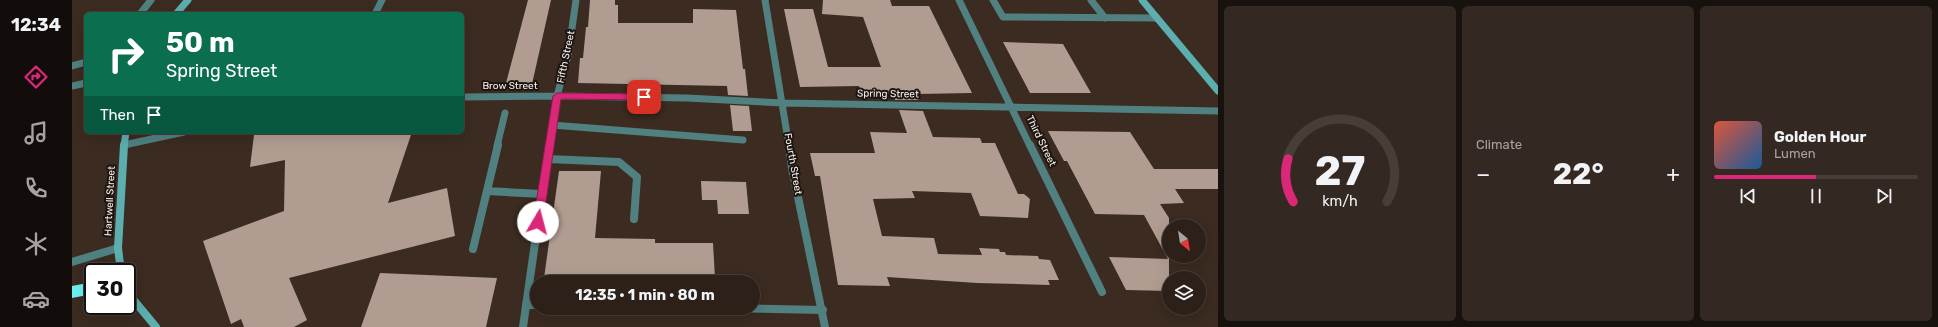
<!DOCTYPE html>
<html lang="en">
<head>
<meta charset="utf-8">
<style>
	body { margin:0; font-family:Rubik,sans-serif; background:#342822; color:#f1f3f6; height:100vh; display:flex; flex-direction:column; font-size:15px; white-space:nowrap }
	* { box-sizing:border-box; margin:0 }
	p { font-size:13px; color:#a6a3a2 }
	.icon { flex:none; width:22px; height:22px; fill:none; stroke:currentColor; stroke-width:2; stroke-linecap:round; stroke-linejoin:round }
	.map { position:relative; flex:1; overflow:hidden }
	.details { display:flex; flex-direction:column; gap:6px; padding:6px; background:#18120e; width:720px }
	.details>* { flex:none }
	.guide { position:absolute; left:12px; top:12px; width:380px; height:122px; border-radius:6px; box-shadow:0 4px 16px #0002,0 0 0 1px #483e38; background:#0b6e4f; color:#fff; overflow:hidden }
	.needle { width:26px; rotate:150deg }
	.fabs { position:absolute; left:1090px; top:219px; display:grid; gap:8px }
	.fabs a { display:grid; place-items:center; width:44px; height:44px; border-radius:50%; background:#2c2019; box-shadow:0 4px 16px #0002,0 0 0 1px #483e38; font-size:20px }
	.speed { position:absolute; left:12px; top:263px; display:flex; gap:8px; font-size:20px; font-weight:700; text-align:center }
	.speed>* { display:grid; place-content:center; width:52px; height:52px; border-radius:50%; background:#2c2019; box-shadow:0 4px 16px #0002,0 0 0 1px #483e38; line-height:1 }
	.speed .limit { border:2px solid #111; border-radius:6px; background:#fff; color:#111 }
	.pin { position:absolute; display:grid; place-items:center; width:34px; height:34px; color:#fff; margin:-17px; border-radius:8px; box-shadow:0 2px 6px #0006 }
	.me { position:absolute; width:44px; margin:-22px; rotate:8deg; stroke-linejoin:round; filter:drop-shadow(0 0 3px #0008) }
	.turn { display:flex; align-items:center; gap:14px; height:84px; padding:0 16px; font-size:18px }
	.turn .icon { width:52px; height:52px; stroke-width:2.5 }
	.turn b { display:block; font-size:28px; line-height:34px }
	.then { display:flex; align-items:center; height:38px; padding:0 16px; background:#0003; gap:8px; font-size:15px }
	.big { font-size:30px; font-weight:700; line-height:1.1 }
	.details .widget { flex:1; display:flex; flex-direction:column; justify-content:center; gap:6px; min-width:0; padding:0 14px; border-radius:6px; background:#342822 }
	.details .dial { align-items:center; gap:0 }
	.dial svg { height:104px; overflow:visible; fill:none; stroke:#483e38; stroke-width:7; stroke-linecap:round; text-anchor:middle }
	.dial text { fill:#f1f3f6; stroke:none }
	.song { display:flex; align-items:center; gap:12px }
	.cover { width:48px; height:48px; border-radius:6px; background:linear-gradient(135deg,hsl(10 70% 55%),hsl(210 70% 35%)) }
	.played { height:4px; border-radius:2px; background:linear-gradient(90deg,#db2777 50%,#483e38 50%) }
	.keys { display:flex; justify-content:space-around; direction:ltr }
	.heat { display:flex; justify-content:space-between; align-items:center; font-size:22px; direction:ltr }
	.details .tiles { flex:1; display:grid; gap:6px; grid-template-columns:repeat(3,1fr) }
	.trip { position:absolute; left:458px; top:275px; width:230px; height:40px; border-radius:20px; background:#2c2019; box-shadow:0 4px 16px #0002,0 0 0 1px #483e38; font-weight:700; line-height:40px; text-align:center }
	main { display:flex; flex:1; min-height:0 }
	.dock { display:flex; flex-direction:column; width:72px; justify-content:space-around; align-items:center; background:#120d0a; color:#a6a3a2 }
	.dock .icon { width:28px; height:28px }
	.dock .on { color:#db2777 }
	.dock b { font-size:18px; color:#f1f3f6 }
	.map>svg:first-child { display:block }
	.building { fill:#b19c91 }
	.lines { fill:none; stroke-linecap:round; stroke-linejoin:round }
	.lane-far1 { stroke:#508080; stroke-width:7 }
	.lane { stroke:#508080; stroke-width:8 }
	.street-far1 { stroke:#508080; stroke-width:7 }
	.street { stroke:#508080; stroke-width:8 }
	.secondary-far1 { stroke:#5daeae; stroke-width:7 }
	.secondary { stroke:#5daeae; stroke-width:8 }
	.highway { fill:#6cf2f1; fill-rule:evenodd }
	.route { fill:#db2777; stroke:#8e194d }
	.labels { text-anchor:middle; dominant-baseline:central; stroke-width:4; stroke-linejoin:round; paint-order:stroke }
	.street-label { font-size:10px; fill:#fcf1eb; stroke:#1c1511 }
</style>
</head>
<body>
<main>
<nav class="dock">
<b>12:34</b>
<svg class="icon on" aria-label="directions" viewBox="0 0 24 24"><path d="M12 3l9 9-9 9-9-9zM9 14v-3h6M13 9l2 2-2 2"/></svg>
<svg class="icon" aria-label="music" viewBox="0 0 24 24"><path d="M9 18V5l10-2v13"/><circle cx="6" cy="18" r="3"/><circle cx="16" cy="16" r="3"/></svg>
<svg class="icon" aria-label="phone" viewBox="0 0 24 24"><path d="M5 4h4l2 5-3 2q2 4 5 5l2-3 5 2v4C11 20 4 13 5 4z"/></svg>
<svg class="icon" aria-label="climate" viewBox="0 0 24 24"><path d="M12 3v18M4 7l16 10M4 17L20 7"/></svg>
<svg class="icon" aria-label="car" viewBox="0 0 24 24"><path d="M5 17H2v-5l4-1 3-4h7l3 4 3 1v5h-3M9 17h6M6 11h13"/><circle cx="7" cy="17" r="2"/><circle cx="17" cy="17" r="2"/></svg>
</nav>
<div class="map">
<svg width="1146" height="327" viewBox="0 0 1146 327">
	<rect width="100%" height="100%" fill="#3b2b21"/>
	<path class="building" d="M 456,0 L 479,0 L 460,84 L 434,83 Z
		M 518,0 L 543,0 L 543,5 L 546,5 L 546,23 L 621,23 L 621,9 L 664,10 L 671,69 L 673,69 L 676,96 L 656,95 L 655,86 L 506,83 L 508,58 L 511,58 L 514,27 L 516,27 Z
		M 751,0 L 818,0 L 820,6 L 857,6 L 900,93 L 845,94 L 847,100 L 823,100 L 821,94 L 789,93 L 787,86 L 728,87 L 712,9 L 741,9 L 756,67 L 809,67 L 791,17 L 750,14 Z
		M 931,42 L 991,44 L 1019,93 L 958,93 Z
		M 658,105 L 677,106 L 680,131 L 661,131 Z
		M 827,110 L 851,111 L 861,137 L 908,138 L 910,143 L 923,143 L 946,194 L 952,194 L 958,199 L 956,218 L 908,216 L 899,193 L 840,191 L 843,198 L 801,199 L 810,236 L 862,238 L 866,254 L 910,255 L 907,248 L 927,249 L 928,252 L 933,252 L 934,255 L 966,256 L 967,259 L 978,260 L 987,280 L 976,280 L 978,285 L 905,283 L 815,277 L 818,286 L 766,285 L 748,176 L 743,176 L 738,153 L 803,153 L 798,132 L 835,133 Z
		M 976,131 L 1058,132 L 1082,169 L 1146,169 L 1146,189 L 1103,189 L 1112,203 L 1088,204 L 1097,218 L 1097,291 L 1054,290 L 1037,257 L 1096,259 L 1072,215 L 1023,214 L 995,161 L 992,161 Z
		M 195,132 L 340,132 L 316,203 L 375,188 L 383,236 L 217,278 L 235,320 L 222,327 L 172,327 L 169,319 L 159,324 L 131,241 L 212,211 L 213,160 L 178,167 L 182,135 Z
		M 487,171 L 529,171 L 523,238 L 583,239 L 583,243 L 641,243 L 643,278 L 583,277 L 583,280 L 472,278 Z
		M 629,181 L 674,182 L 677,214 L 646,214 L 645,200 L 630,200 Z
		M 308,273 L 425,278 L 414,327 L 289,327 Z"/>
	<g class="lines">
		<path class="lane-far1" d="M 921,0 L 931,17 L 1085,18
			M 1019,0 L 1033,18
			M 68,14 L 79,0
			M 0,66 L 14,62
			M 0,86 L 14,83
			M 480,125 L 671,140
			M 425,146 L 433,113"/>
		<path class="lane" d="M 475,159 L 547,162 L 565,177 L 562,219
			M 415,191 L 469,194
			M 401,249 L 426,145
			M 0,262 L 46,248
			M 454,305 L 465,305
			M 647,308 L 751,310"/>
		<path class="street-far1" d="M 693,0 L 717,146
			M 887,0 L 958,146
			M 303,14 L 310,0
			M 390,97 L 485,96 L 615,98 L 711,103 L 1146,111
			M 52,145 L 112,132
			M 477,146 L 485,96 L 496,56 L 504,0"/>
		<path class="street" d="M 717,145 L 720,168 L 753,327
			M 958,145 L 1030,292
			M 451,327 L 477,145"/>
		<path class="secondary-far1" d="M 1070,0 L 1146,91
			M 104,14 L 116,0
			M 52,146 L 54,132"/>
		<path class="secondary" d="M 49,272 L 46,248 L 52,145
			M 55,292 L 84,327"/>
		<path class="highway" d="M 21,282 L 21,294 L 0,298 L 0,286 Z"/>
	</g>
	<path class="route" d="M 485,93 L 572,94 L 576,97 L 572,100 L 489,99 L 471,222 L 466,226 L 461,222 L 481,96 Z"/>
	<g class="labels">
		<g class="street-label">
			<text transform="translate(494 57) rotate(-78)">Fifth Street</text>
			<text x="438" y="86">Brow Street</text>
			<text transform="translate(816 94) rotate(1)">Spring Street</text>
			<text transform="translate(969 141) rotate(64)">Third Street</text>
			<text transform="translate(721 164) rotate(80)">Fourth Street</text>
			<text transform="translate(38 201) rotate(-87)">Hartwell Street</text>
		</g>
	</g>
</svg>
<div class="fabs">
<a><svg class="needle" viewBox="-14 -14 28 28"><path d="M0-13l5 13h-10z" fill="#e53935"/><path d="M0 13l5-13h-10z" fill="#a6a3a2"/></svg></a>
<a><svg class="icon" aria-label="layers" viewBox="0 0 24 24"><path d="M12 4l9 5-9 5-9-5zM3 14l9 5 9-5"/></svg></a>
</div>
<div class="speed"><div class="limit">30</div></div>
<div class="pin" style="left:572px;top:97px;background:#d93025"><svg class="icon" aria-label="arrive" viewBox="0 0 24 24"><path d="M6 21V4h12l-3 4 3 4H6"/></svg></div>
<svg class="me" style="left:466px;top:222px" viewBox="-20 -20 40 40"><circle r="19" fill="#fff"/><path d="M0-13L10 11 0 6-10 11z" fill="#db2777"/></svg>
<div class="trip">12:35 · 1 min · 80 m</div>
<div class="guide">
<div class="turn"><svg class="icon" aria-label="right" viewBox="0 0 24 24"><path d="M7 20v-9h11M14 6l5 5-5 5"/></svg><div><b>50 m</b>Spring Street</div></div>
<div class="then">Then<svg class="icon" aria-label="arrive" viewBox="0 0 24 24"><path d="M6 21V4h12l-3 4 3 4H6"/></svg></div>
</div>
</div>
<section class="details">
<div class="tiles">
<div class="widget dial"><svg viewBox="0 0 100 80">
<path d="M14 69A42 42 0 1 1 86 69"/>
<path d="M14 69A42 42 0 0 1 10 36" stroke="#db2777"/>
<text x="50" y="56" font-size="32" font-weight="700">27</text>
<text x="50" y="72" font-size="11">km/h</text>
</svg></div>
<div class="widget"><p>Climate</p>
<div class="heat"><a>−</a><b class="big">22°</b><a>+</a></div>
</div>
<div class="widget">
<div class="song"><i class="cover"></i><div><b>Golden Hour</b><p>Lumen</p></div></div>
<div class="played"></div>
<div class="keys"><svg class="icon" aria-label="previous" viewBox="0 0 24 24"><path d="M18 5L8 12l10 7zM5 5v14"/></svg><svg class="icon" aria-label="pause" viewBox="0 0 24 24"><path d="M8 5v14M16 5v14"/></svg><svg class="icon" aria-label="next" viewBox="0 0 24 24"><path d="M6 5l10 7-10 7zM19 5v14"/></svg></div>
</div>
</div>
</section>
</main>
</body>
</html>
